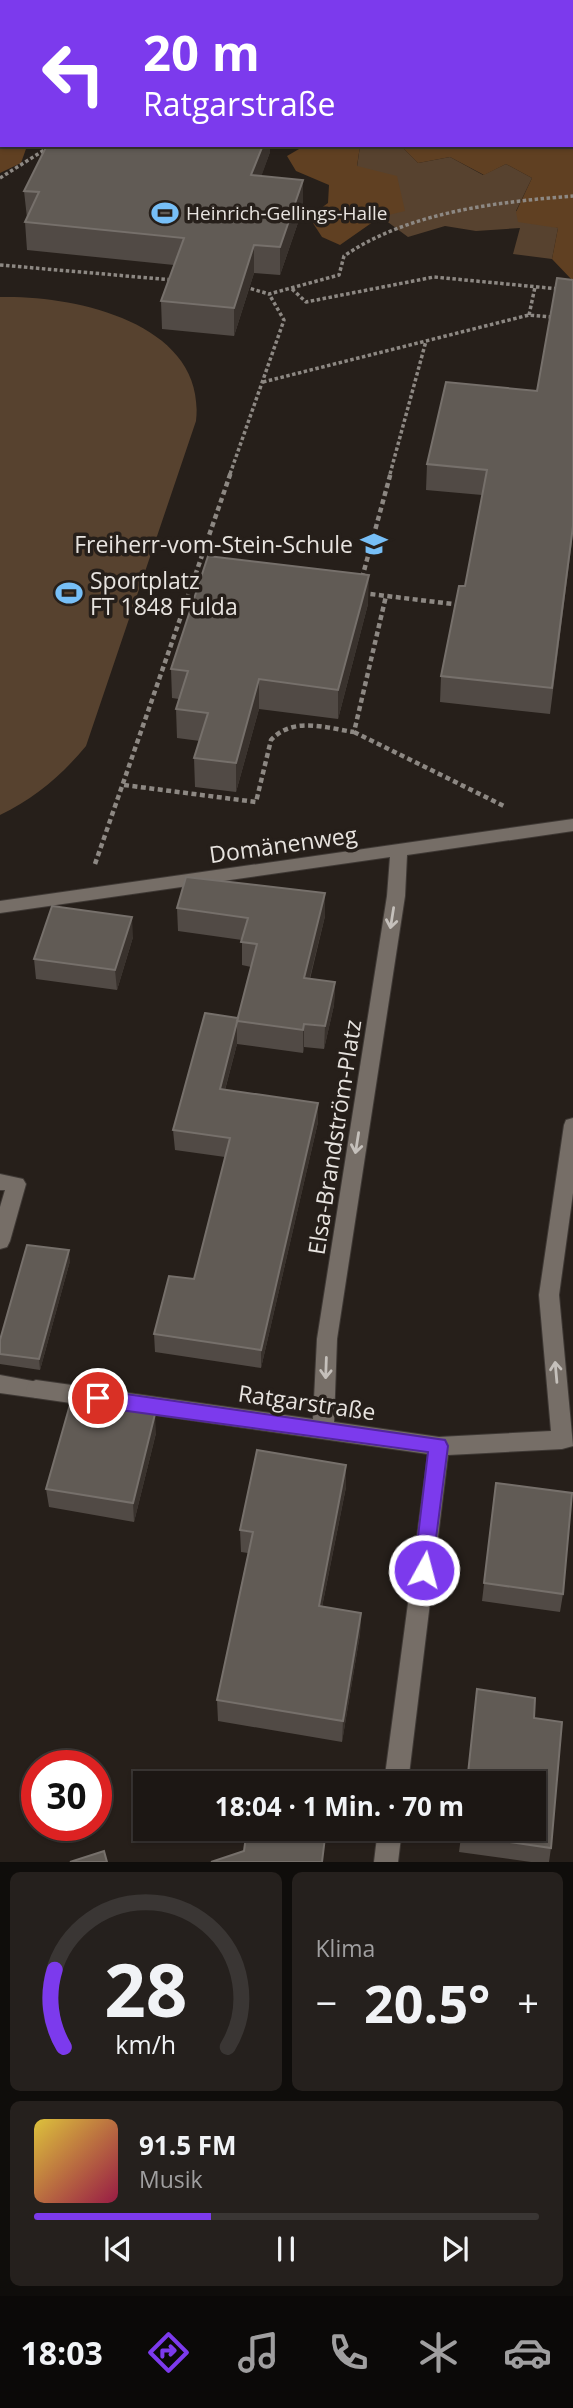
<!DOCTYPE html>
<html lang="de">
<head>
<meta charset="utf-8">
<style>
	body { margin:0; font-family:"Open Sans",sans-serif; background:#25201d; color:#f1f3f6; height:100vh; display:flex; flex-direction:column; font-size:26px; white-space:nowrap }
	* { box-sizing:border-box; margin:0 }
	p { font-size:23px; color:#a09fa0 }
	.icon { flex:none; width:38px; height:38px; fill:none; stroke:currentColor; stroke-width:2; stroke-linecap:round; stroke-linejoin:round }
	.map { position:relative; height:1862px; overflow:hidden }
	.side { display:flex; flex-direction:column; gap:10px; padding:10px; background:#0f0d0b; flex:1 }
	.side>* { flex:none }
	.hud { position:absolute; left:0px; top:0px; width:574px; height:147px; box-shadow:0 2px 5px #0004,0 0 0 2px #3a3634; background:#7c3aed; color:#fff; overflow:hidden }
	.speed { position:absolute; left:21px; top:1750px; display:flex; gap:14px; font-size:35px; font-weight:700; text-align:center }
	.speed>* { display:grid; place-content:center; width:91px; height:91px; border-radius:50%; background:#1c1714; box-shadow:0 2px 5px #0004,0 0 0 2px #3a3634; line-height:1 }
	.speed .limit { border:10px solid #d22; background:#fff; color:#111 }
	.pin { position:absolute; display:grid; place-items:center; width:60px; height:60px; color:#fff; margin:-30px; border:4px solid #fff; border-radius:50%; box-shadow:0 2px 7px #0007 }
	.me { position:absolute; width:77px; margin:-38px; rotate:7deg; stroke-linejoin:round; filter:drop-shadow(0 0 5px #0008) }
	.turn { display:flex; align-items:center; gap:24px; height:147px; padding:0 28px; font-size:32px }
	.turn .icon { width:91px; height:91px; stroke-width:2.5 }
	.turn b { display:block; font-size:49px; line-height:60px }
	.big { font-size:52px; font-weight:700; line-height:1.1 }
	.side .widget { flex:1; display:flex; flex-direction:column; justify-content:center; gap:10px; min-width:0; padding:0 24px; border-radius:10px; background:#25201d }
	.side .dial { align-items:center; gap:0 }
	.dial svg { height:182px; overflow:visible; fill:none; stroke:#3a3634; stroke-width:7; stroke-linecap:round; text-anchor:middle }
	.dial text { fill:#f1f3f6; stroke:none }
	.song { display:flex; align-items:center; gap:21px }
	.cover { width:84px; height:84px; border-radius:10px; background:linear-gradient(135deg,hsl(50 70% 55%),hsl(340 70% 35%)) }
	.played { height:7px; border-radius:4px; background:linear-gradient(90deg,#7c3aed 35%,#3a3634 35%) }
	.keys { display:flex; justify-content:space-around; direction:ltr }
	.heat { display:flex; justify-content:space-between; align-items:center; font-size:38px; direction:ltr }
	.side .tiles { flex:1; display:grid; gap:10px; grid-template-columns:1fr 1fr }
	.widget:last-child { grid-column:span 2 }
	.trip { position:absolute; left:133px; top:1771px; width:413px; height:70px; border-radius:0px; background:#1c1714; box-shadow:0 2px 5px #0004,0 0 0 2px #3a3634; font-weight:700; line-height:70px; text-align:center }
	.dock { display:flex; height:112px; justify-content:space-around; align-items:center; background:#0b0908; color:#a09fa0 }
	.dock .icon { width:49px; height:49px }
	.dock .current { color:#7c3aed }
	.dock b { font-size:32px; color:#f1f3f6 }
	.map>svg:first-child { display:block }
	.green { fill:#57422f }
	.forest { fill:#604022 }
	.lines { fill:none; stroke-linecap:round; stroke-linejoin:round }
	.lane-casing { stroke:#3f3935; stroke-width:2 }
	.street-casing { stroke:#3f3935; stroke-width:2 }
	.highway-casing { stroke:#3f3935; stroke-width:3 }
	.path-far1 { stroke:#8d8883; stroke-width:3.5; stroke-dasharray:3.5 2.5; stroke-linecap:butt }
	.path { stroke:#8d8883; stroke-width:4.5; stroke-dasharray:5 3.5; stroke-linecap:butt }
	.lane { fill:#766e67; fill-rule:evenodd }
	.street { fill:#766e67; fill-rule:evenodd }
	.highway { fill:#f89725; fill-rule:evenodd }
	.wall { fill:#514a45 }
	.shaded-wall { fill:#39322d }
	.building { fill:#615b55; stroke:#76706b; stroke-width:2 }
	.oneway { stroke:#c5c0bb }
	.route { fill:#7c3aed; stroke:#51269a; stroke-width:2 }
	.labels { text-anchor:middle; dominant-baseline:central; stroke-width:7; stroke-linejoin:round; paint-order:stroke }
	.far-poi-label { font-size:19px; fill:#e7e3df; stroke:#261f1a; text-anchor:start }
	.poi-label { font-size:23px; fill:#e7e3df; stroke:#261f1a; text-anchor:end }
	.street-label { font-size:23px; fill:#e7e3df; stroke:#261f1a }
</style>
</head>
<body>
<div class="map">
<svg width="573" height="1862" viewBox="0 0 573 1862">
	<rect width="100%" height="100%" fill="#261f1a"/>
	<path class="green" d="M 400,145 L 418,163 L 450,157 L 483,175 L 506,164 L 532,178 L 516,211 L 558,228 L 552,259 L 513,254 L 520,228 L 476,231 L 445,226 L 408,237 L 381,217 L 357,167 L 360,146 Z
		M 0,297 C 75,295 207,323 196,421 L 86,746 C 62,775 35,798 0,815 Z"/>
	<path class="forest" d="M 573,137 L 573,281 L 552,259 L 558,228 L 518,222 L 516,212 L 532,178 L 506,164 L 484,175 L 450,157 L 418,163 L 400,145 L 572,145 Z
		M 306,145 L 394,145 L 360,146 L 357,166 L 397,176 L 405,211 L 380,217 L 340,245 L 322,237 L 309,217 L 328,203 L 329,185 L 296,171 L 287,156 Z
		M 27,146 L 21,163 L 0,173 L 0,149 Z"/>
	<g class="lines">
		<g class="lane-casing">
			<path id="lane" d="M 0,1174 L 23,1179 L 26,1184 L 10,1241 L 7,1247 L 0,1249 L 0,1207 L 5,1190 L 0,1190 Z
				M 0,1375 L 43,1383 L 46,1389 L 43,1395 L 36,1398 L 0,1393 Z"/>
		</g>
		<g class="street-casing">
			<path id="street" d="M 573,819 L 573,831 L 407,855 L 405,896 L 337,1339 L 334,1422 L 439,1437 L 551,1431 L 539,1295 L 564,1125 L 566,1120 L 573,1118 L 573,1193 L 559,1295 L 573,1446 L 562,1449 L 448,1455 L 408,1783 L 384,1783 L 428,1454 L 36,1398 L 29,1395 L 26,1389 L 29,1383 L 36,1380 L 313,1419 L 317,1339 L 387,896 L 390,857 L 0,913 L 0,901 Z
				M 378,1829 L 402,1829 L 398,1862 L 374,1862 Z"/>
		</g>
		<g class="highway-casing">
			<path id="highway" d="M 0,53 L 2,53 L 2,61 L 0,61 Z
				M 572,105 L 573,105 L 573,113 L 572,113 Z"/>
		</g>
		<path class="path-far1" d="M 0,178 L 49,147
			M 0,265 L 173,280
			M 245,287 L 269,294 L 339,275 L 344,256 C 408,212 497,202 573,196
			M 292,289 L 306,302 L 434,277 L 559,289
			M 529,315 L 535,287
			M 263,382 L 529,315 L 552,317
			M 230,474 L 284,320 L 269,294
			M 390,474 L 426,341"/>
		<path class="path" d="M 362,578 L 391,472
			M 362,593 L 461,605
			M 354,732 L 504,806
			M 124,785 L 256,802 L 271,740 C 293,716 326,728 354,732 L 386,596
			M 95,864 L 231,472"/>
		<use href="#lane" class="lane"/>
		<use href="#street" class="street"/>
		<use href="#highway" class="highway"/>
	</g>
	<path class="wall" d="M 417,0 L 573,0 L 573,32 L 572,34 L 572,2 L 434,2 Z
		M 47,145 L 270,145 L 270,152 L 261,176 L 303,180 L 303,208 L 280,275 L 254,273 L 234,336 L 162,329 L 161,301 L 174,265 L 27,250 L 25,222 L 27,218 L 24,191 Z
		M 573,280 L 573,533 L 550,714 L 440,702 L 441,676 L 465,586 L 482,495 L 426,490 L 427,464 L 537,391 Z
		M 368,604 L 338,719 L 259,709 L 236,792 L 195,787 L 194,758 L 200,741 L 177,738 L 176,709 L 179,699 L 172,698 L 171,669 Z
		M 177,908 L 325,916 L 310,979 L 335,982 L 334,1005 L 324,1049 L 304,1047 L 303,1053 L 237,1044 L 225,1090 L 318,1103 L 318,1122 L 261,1368 L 155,1352 L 154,1334 L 194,1279 L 225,1157 L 175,1150 L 173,1130 L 238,1018 L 251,967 L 242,965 L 242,940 L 178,931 Z
		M 133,937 L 117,990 L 36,979 L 34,959 Z
		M 70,1261 L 40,1370 L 0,1364 L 0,1340 Z
		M 156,1433 L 134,1522 L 49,1507 L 46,1489 Z
		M 496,1483 L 563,1594 L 560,1612 L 482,1601 Z
		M 346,1487 L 322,1607 L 361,1613 L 360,1634 L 342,1742 L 218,1721 L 217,1700 L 248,1553 L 241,1552 L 240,1530 Z
		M 534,1718 L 551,1848 L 549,1862 L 531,1862 L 459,1852 L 462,1829 Z"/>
	<path class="shaded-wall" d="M 263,145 L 270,145 L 270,152 L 252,203 L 251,175 Z
		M 303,180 L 303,208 L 280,275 L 280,247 Z
		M 254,245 L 254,273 L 234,336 L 234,308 Z
		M 369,575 L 368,604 L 338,719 L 338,690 Z
		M 259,679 L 259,709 L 236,792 L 236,763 Z
		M 325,893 L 325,916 L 304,1001 L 304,978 Z
		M 132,917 L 133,937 L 117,990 L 115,970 Z
		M 335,982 L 334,1005 L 324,1049 L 325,1026 Z
		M 237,1024 L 237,1044 L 220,1108 L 220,1089 Z
		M 304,1024 L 304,1047 L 303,1053 L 303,1030 Z
		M 318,1103 L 318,1122 L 261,1368 L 261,1350 Z
		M 69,1250 L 70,1261 L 40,1370 L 39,1359 Z
		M 155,1414 L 156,1433 L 134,1522 L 133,1503 Z
		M 346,1465 L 346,1487 L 318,1627 L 319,1606 Z
		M 361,1613 L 360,1634 L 342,1742 L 343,1721 Z"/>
	<path class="building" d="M 504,0 L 573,0 L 572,22 L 572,2 L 503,2 Z
		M 47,145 L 263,145 L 251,175 L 303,180 L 280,247 L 254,245 L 234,308 L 161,301 L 184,238 L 25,222 L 39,192 L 24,191 Z
		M 557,278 L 573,280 L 573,526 L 552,688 L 441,676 L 459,586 L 465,586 L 487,470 L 427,464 L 446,382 L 537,391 Z
		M 208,556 L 369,575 L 338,690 L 259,679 L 236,763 L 194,758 L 208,713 L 176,709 L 188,671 L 171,669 Z
		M 186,877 L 325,893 L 304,978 L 335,982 L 325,1026 L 304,1024 L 303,1030 L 237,1021 L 257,944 L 241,942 L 248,918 L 177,908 Z
		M 52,906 L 132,917 L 115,970 L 34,959 Z
		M 205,1013 L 238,1018 L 220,1089 L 318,1103 L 261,1350 L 154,1334 L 169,1276 L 194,1279 L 230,1138 L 173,1130 Z
		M 27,1245 L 69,1250 L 39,1359 L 0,1354 L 0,1340 Z
		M 71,1401 L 155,1414 L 133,1503 L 46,1489 Z
		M 257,1450 L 346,1465 L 319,1606 L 361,1613 L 343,1721 L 217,1700 L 253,1532 L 240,1530 Z
		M 496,1483 L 572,1493 L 563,1594 L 484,1583 Z
		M 477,1689 L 535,1698 L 534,1718 L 562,1722 L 551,1848 L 461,1835 L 462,1829 L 534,1829 L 534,1783 L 467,1783 Z
		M 247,1829 L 326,1829 L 322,1862 L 211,1862 L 244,1851 Z
		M 104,1851 L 107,1862 L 70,1862 Z"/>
	<defs><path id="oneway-shaft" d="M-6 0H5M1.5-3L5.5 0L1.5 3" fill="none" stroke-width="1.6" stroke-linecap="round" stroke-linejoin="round" transform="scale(1.75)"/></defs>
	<g class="oneway">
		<use href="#oneway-shaft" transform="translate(392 918) rotate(99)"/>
		<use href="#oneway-shaft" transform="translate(357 1143) rotate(99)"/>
		<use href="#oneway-shaft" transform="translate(326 1368) rotate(92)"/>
		<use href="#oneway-shaft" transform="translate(556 1372) rotate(-95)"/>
	</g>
	<path class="route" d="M 98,1390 L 445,1440 L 448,1446 L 431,1577 L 424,1579 L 416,1577 L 414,1570 L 428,1452 L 98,1407 L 91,1404 L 88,1398 L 91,1393 Z"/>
	<defs>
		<g id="stadium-bare" transform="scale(2.1)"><path d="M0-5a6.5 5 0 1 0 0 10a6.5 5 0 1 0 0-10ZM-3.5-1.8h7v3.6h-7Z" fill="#77bff7" stroke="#261f1a" stroke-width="2.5" paint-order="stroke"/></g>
		<g id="school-bare" transform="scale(2.1)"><path d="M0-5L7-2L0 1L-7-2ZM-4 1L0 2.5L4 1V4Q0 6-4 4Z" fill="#77bff7" stroke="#261f1a" stroke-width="2.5" paint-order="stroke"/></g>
	</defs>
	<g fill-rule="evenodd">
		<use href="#stadium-bare" x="165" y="213"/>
		<use href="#school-bare" x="374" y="544"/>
		<use href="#stadium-bare" x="69" y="593"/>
	</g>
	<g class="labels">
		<g class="far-poi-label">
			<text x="186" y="213">Heinrich-Gellings-Halle</text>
		</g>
		<g class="poi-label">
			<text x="353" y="544">Freiherr-vom-Stein-Schule</text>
			<text x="90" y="580" text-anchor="start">Sportplatz<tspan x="90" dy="26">FT 1848 Fulda</tspan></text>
		</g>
		<g class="street-label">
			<text transform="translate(283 844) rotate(-8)">Domänenweg</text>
			<text transform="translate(334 1137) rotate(-81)">Elsa-Brandström-Platz</text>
			<text transform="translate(307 1402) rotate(8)">Ratgarstraße</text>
		</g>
	</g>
</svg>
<div class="speed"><div class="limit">30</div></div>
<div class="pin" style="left:98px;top:1398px;background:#d93025"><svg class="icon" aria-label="arrive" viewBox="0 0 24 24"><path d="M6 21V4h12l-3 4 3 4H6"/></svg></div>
<svg class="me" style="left:424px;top:1570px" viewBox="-20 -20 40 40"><circle r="17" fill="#7c3aed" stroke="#fff" stroke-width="3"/><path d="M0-11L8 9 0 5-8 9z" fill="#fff"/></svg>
<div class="trip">18:04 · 1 Min. · 70 m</div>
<div class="hud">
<div class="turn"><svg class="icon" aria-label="left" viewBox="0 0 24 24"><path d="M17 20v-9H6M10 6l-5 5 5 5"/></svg><div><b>20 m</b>Ratgarstraße</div></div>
</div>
</div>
<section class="side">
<div class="tiles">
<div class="widget dial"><svg viewBox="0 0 100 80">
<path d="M14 69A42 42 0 1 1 86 69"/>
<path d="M14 69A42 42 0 0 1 10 35" stroke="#7c3aed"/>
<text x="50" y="56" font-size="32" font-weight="700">28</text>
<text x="50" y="72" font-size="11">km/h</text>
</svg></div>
<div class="widget"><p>Klima</p>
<div class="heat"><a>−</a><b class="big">20.5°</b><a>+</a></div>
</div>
<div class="widget">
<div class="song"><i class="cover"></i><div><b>91.5 FM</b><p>Musik</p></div></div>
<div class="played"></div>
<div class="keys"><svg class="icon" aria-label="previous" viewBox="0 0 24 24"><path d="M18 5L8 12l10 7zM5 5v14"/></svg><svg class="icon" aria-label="pause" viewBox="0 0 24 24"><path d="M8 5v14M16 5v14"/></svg><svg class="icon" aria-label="next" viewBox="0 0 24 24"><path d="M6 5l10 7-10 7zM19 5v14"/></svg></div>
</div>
</div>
</section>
<nav class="dock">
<b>18:03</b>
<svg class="icon current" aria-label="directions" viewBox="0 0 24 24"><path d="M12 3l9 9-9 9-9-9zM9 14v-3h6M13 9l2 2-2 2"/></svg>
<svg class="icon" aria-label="music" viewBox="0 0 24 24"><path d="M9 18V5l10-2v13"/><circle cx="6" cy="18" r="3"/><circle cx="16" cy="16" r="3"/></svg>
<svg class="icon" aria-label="phone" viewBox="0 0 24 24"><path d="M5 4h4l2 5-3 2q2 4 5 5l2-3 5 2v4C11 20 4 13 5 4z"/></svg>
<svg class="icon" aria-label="climate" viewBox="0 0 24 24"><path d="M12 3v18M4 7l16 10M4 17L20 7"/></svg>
<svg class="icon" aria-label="car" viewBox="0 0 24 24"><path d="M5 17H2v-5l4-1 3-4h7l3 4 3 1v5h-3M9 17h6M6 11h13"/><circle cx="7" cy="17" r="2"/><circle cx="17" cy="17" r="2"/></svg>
</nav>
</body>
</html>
